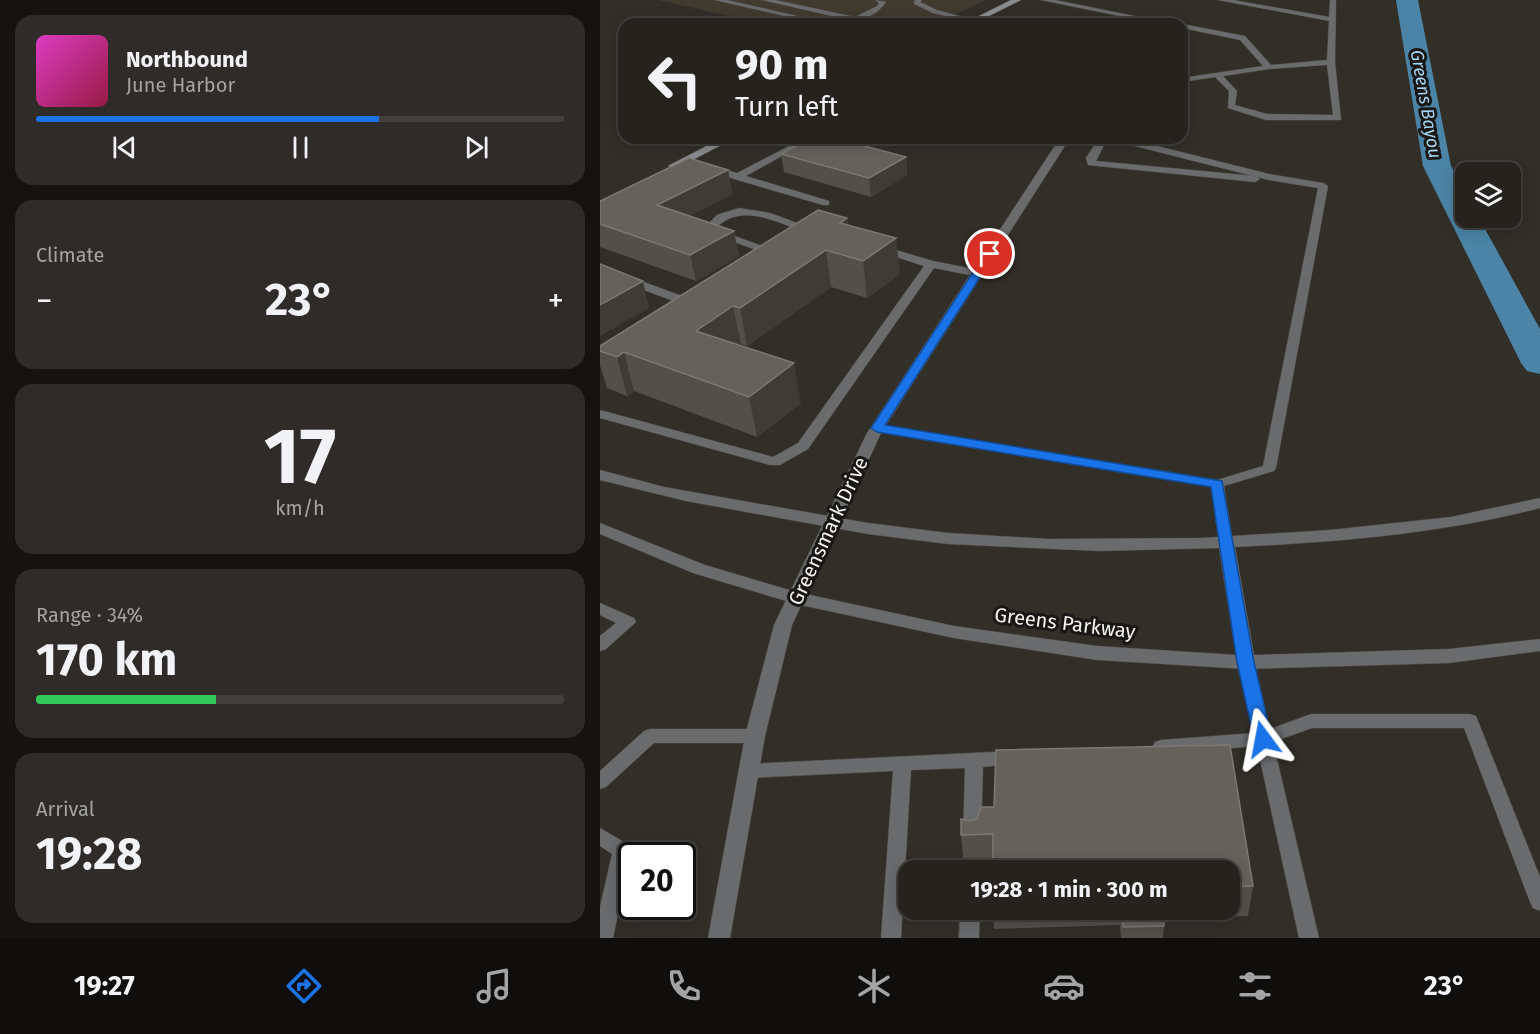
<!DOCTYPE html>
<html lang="en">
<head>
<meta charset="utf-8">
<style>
	body { margin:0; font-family:"Fira Sans",sans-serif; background:#2e2b28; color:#f1f3f6; height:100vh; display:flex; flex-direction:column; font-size:22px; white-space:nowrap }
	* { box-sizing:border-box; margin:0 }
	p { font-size:20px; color:#a4a4a4 }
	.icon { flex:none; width:33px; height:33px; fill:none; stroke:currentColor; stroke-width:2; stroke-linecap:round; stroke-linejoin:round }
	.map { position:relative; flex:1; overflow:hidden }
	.side { display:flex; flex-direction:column; gap:15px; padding:15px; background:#151311; width:600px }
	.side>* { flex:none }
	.hud { position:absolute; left:18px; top:18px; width:570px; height:126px; border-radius:18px; box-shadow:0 3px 15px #0003,0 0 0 2px #42403d; background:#26231f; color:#f1f3f6; overflow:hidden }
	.buttons { position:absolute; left:855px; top:162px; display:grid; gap:12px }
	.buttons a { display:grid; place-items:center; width:66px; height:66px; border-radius:12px; background:#26231f; box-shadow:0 3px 15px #0003,0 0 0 2px #42403d; font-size:30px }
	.speed { position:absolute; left:18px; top:842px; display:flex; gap:12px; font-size:30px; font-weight:700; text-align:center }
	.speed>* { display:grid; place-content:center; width:78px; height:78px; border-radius:50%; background:#26231f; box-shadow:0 3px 15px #0003,0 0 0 2px #42403d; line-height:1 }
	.speed .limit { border:3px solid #111; border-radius:9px; background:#fff; color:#111 }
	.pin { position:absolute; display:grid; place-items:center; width:51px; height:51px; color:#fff; margin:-26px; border:3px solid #fff; border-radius:50%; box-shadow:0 2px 6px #0007 }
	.me { position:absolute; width:66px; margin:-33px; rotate:347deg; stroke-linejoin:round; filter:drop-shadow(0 0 4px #0008) }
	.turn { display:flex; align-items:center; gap:21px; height:126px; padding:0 18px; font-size:27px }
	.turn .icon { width:78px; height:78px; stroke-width:2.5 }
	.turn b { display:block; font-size:42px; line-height:51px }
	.big { font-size:45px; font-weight:700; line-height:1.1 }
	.side .card { flex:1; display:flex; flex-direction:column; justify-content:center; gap:9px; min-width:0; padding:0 21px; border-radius:18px; background:#2e2b28 }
	.side .dial { align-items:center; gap:0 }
	.dial b { font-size:78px; line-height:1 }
	.song { display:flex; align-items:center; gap:18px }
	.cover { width:72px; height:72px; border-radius:9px; background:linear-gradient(135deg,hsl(310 70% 55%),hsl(340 70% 35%)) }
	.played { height:6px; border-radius:3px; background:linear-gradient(90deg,#1a73e8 65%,#42403d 65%) }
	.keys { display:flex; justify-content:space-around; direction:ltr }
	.heat { display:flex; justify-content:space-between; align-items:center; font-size:33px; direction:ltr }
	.charge { height:9px; border-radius:4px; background:linear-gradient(90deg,#34c759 34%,#42403d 0) }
	.trip { position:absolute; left:298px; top:860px; width:342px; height:60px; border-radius:18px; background:#26231f; box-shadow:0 3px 15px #0003,0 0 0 2px #42403d; font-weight:700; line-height:60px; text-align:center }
	.tabs { display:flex; height:96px; justify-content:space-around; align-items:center; background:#0f0e0c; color:#a4a4a4 }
	.tabs .icon { width:42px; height:42px }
	.tabs .selected { color:#1a73e8 }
	.tabs b { font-size:27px; color:#f1f3f6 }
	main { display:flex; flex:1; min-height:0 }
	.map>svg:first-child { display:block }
	.built { fill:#403a2f }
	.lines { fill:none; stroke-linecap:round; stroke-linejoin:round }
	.river { fill:#4b84a6; fill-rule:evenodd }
	.service-casing { stroke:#4d4b45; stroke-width:1 }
	.minor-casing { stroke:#4d4b45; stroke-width:1 }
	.tertiary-casing { stroke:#4d4b45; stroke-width:1 }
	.secondary-casing { stroke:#4d4b45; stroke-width:1 }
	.service { fill:#696b6d; fill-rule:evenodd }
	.minor { fill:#696b6d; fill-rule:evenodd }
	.tertiary { fill:#696b6d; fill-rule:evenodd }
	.secondary { fill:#898d90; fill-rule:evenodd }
	.wall { fill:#53504a }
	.shaded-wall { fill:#3f3c36 }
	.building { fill:#65625c; stroke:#7c7973; stroke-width:1.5 }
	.route { fill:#1a73e8; stroke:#114b97; stroke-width:1.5 }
	.labels { text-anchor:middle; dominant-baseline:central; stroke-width:6; stroke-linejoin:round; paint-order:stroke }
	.far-water-label { font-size:18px; font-style:italic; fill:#a5d4f3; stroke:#181715 }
	.street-label { font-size:20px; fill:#f6f4f0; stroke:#181715 }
</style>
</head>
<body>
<main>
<section class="side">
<div class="card">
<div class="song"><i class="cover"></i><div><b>Northbound</b><p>June Harbor</p></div></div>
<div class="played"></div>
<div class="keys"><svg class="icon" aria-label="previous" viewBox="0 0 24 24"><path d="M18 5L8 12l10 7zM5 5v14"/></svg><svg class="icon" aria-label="pause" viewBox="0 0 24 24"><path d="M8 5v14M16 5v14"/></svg><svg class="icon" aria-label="next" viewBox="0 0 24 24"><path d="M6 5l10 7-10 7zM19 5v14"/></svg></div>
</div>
<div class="card"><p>Climate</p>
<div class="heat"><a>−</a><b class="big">23°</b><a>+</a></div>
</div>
<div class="card dial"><b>17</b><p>km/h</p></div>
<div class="card"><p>Range · 34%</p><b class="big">170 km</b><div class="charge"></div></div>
<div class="card"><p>Arrival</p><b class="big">19:28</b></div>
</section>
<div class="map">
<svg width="940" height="938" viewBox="0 0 940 938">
	<rect width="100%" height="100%" fill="#322f29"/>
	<path class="built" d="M 58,0 L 386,0 L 334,24 L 164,24 Z"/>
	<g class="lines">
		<path class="river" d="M 796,0 L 818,0 L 851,166 L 866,192 L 866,218 L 879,218 L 940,329 L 940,374 L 927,371 L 921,363 L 823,166 Z"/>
		<g class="service-casing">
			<path id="service" d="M 115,0 L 127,0 L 233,24 L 219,24 Z
				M 162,0 L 175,0 L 255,17 L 277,6 L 279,3 L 275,0 L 286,2 C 280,13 258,24 245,24 L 249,20 Z
				M 315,0 L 322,0 L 320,2 L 337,10 L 378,21 L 374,23 L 333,13 L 314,4 Z
				M 441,0 L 455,0 L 574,24 L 559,24 Z
				M 618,0 L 633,0 L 729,17 L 730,0 L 736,0 L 735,62 L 741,120 L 666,120 L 628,108 L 629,91 L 615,77 L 582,82 L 582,78 L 663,66 L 640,40 L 582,28 L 582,24 L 645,36 L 671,65 L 727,60 L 729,21 ZM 727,65 L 733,115 L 667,114 L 635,105 L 637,91 L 623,76 L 669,69 Z
				M 499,138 L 537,141 L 669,174 L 723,183 L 728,186 L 676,468 L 674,471 L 624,486 L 633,543 L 631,546 L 621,546 L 619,543 L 611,487 L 277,432 L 271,428 L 277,424 L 617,480 L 663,466 L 718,188 L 669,180 L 507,139 L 496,161 L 655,176 L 660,179 L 655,182 L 488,165 L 486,158 Z
				M 193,144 L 200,146 L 146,176 L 229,201 L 229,205 L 223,205 L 134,179 L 108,169 L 113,166 L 137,173 Z
				M 0,603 L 34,618 L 36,622 L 6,649 L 0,651 L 0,636 L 16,623 L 0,615 Z
				M 646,656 L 652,658 L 654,662 L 670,729 L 711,714 L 870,714 L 876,716 L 940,877 L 940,911 L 933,908 L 930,902 L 864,728 L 712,728 L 673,742 L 719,938 L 699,938 L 657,746 L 561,754 L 555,752 L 552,747 L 555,742 L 561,740 L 654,733 L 638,662 L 640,658 Z
				M 50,729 L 155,729 L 161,731 L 164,736 L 161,741 L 155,743 L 54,743 L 6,787 L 0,789 L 0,771 L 44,731 Z
				M 414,751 L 420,753 L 423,758 L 420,763 L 383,767 L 381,836 L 379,842 L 372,844 L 365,842 L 363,836 L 365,768 L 311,770 L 301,938 L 281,938 L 293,771 L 149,778 L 143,776 L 140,771 L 143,766 L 149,764 Z
				M 0,828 L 29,845 L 31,851 L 13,938 L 0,938 L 0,907 L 12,854 L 0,846 Z
				M 360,909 L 380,909 L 379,938 L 359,938 Z"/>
		</g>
		<g class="minor-casing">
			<path id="minor" d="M 460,138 L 470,138 L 281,433 L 192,625 L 165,736 L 130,938 L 108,938 L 145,736 L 174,625 L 267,433 L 370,275 L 334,268 L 208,449 L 180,465 L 170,465 L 0,418 L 0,410 L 173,457 L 198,443 L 324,266 L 275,250 L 275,246 L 279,245 L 333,261 L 374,269 Z
				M 139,208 L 170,213 L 219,231 L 213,234 C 181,226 143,199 115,229 L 179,252 L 181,254 L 175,257 L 102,230 L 117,215 Z
				M 0,266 L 93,300 L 95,303 L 87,309 L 79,309 L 77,306 L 79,303 L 0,274 Z"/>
		</g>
		<g class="tertiary-casing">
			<path id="tertiary" d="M 0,470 L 64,487 L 268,523 L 348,533 L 449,539 L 601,538 L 730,530 L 851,517 L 940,498 L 940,508 C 840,534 737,542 635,547 L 654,655 L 849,649 L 940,639 L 940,651 L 849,663 L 646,669 L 497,660 L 354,638 L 196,604 L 93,573 L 0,534 L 0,523 L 105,565 L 196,592 L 354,626 L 497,646 L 636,655 L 619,548 L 499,551 L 348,544 L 268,534 L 86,501 L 0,480 Z"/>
		</g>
		<g class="secondary-casing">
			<path id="secondary" d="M 411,0 L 421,0 L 373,24 L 363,24 Z
				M 122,138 L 135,138 L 77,168 L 68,166 Z"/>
		</g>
		<use href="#service" class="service"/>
		<use href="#minor" class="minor"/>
		<use href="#tertiary" class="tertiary"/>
		<use href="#secondary" class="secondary"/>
	</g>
	<path class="wall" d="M 181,154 L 306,157 L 307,175 L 271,197 L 184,172 Z
		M 128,170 L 132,194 L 90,216 L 139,256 L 96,281 L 0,247 L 0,201 Z
		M 247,218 L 248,225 L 300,274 L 267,298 L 231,287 L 147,346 L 141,344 L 139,345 L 201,403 L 157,437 L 34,391 L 27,396 L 7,388 L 0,365 L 0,346 Z
		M 630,745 L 653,886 L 648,916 L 564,919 L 564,926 L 563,938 L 521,938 L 520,925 L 394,929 L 393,909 L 630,909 L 630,870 L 393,870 L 393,865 L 364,866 L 361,835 L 361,819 L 369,821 L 377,819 L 381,807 L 394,807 L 396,750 Z"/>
	<path class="shaded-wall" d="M 306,157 L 307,175 L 271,197 L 269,178 Z
		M 128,170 L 132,194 L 62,230 L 57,205 Z
		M 247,218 L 252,253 L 240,223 Z
		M 134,231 L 139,256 L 96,281 L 90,255 Z
		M 296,238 L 300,274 L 267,298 L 263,261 Z
		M 226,250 L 231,287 L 147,346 L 140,308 Z
		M 43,281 L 49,308 L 0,336 L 0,305 Z
		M 133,306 L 141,344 L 105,369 L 96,331 Z
		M 24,352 L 34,391 L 27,396 L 17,357 Z
		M 194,363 L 201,403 L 157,437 L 149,397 Z"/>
	<path class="building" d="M 211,138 L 235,138 L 306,157 L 269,178 L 181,154 Z
		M 89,158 L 128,170 L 57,205 L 134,231 L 90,255 L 0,224 L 0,201 Z
		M 218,210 L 247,218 L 240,223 L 296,238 L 263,261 L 226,250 L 140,308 L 133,306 L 96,331 L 194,363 L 149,397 L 24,352 L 17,357 L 0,351 L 0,346 Z
		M 0,264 L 43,281 L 0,305 Z
		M 630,745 L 653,886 L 630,887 L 630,870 L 393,870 L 393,834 L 361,835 L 361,819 L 369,821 L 377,819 L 381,807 L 394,807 L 396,750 Z
		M 522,909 L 563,909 L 564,926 L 523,927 Z"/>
	<path class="route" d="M 390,250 L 395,254 L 285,425 L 622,481 L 654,662 L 672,739 L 669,744 L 663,746 L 657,744 L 654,739 L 637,662 L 611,487 L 277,432 L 271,428 L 385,254 Z"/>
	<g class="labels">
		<g class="far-water-label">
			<text transform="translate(826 104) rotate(80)">Greens Bayou</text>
		</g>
		<g class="street-label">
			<text transform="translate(228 531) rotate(-65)">Greensmark Drive</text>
			<text transform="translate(465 623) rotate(7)">Greens Parkway</text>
		</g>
	</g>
</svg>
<div class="buttons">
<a><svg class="icon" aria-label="layers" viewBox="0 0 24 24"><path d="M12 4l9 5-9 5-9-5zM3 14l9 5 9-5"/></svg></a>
</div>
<div class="speed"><div class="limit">20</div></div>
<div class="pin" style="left:390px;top:254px;background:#d93025"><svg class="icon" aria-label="arrive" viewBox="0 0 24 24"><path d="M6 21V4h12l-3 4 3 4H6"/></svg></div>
<svg class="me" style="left:663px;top:739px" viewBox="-20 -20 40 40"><path d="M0-17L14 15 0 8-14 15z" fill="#1a73e8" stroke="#fff" stroke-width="4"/></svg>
<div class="trip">19:28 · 1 min · 300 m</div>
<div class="hud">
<div class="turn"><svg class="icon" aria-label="left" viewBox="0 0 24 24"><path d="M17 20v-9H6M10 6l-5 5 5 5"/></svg><div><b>90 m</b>Turn left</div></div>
</div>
</div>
</main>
<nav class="tabs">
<b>19:27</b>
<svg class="icon selected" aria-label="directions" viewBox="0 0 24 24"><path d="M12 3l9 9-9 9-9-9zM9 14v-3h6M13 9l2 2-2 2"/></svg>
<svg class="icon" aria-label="music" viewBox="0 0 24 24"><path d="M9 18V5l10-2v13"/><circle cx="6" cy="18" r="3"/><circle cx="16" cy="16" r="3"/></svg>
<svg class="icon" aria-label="phone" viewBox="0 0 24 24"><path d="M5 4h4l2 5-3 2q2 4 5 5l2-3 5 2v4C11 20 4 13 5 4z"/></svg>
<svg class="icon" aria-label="climate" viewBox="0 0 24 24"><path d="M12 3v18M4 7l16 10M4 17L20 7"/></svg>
<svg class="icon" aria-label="car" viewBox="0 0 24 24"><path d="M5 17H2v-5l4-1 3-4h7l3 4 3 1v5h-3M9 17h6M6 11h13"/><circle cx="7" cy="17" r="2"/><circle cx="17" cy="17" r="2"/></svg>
<svg class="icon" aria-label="filters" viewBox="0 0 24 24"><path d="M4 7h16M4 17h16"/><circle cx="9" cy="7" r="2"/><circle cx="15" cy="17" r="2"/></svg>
<b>23°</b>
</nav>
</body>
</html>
